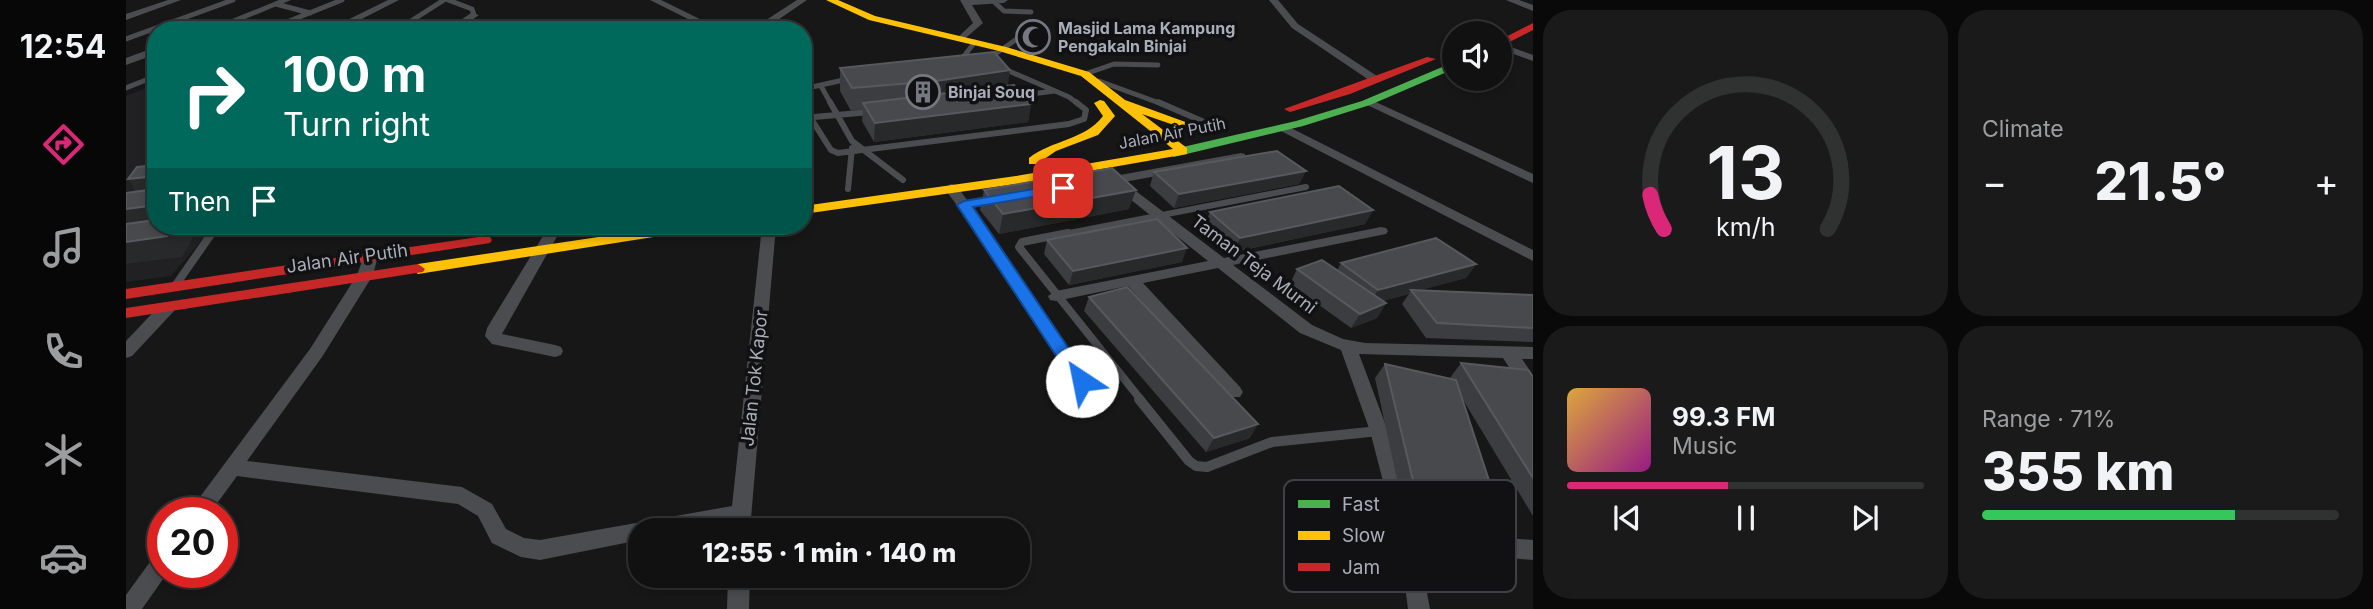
<!DOCTYPE html>
<html lang="en">
<head>
<meta charset="utf-8">
<style>
	body { margin:0; font-family:Inter,sans-serif; background:#1a1a1a; color:#f1f3f6; height:100vh; display:flex; flex-direction:column; font-size:26px; white-space:nowrap }
	* { box-sizing:border-box; margin:0 }
	p { font-size:23px; color:#9c9d9f }
	.icon { flex:none; width:38px; height:38px; fill:none; stroke:currentColor; stroke-width:2; stroke-linecap:round; stroke-linejoin:round }
	.map { position:relative; flex:1; overflow:hidden }
	.details { display:flex; flex-direction:column; gap:10px; padding:10px; background:#090909; width:840px }
	.details>* { flex:none }
	.top-card { position:absolute; left:21px; top:21px; width:665px; height:214px; border-radius:28px; box-shadow:0 4px 10px #0003,0 0 0 2px #303131; background:#00695c; color:#fff; overflow:hidden }
	.controls { position:absolute; left:1316px; top:21px; display:grid; gap:14px }
	.controls a { display:grid; place-items:center; width:70px; height:70px; border-radius:50%; background:#111; box-shadow:0 4px 10px #0003,0 0 0 2px #303131; font-size:35px }
	.speed { position:absolute; left:21px; top:497px; display:flex; gap:14px; font-size:35px; font-weight:700; text-align:center }
	.speed>* { display:grid; place-content:center; width:91px; height:91px; border-radius:50%; background:#111; box-shadow:0 4px 10px #0003,0 0 0 2px #303131; line-height:1 }
	.speed .limit { border:10px solid #d22; background:#fff; color:#111 }
	.pin { position:absolute; display:grid; place-items:center; width:60px; height:60px; color:#fff; margin:-30px; border-radius:14px; box-shadow:0 4px 10px #0006 }
	.me { position:absolute; width:77px; margin:-38px; rotate:326deg; stroke-linejoin:round; filter:drop-shadow(0 0 5px #0008) }
	.turn { display:flex; align-items:center; gap:24px; height:147px; padding:0 21px; font-size:32px }
	.turn .icon { width:91px; height:91px; stroke-width:2.5 }
	.turn b { display:block; font-size:49px; line-height:60px }
	.then { display:flex; align-items:center; height:66px; padding:0 21px; background:#0003; gap:14px; font-size:26px }
	.big { font-size:52px; font-weight:800; line-height:1.1 }
	.details .tile { flex:1; display:flex; flex-direction:column; justify-content:center; gap:10px; min-width:0; padding:0 24px; border-radius:28px; background:#1a1a1a }
	.details .dial { align-items:center; gap:0 }
	.dial svg { height:182px; overflow:visible; fill:none; stroke:#303131; stroke-width:7; stroke-linecap:round; text-anchor:middle }
	.dial text { fill:#f1f3f6; stroke:none }
	.song { display:flex; align-items:center; gap:21px }
	.cover { width:84px; height:84px; border-radius:10px; background:linear-gradient(135deg,hsl(40 70% 55%),hsl(310 70% 35%)) }
	.played { height:7px; border-radius:4px; background:linear-gradient(90deg,#db2777 45%,#303131 45%) }
	.keys { display:flex; justify-content:space-around; direction:ltr }
	.heat { display:flex; justify-content:space-between; align-items:center; font-size:38px; direction:ltr }
	.charge { height:10px; border-radius:5px; background:linear-gradient(90deg,#34c759 71%,#303131 0) }
	.details .tiles { flex:1; display:grid; gap:10px; grid-template-columns:repeat(2,1fr) }
	.trip { position:absolute; left:502px; top:518px; width:402px; height:70px; border-radius:28px; background:#111; box-shadow:0 4px 10px #0003,0 0 0 2px #303131; font-weight:800; line-height:70px; text-align:center }
	main { display:flex; flex:1; min-height:0 }
	.menu { display:flex; flex-direction:column; width:126px; justify-content:space-around; align-items:center; background:#070707; color:#9c9d9f }
	.menu .icon { width:49px; height:49px }
	.menu .active { color:#db2777 }
	.menu b { font-size:32px; color:#f1f3f6 }
	.map>svg:first-child { display:block }
	.built { fill:#212124 }
	.lines { fill:none; stroke-linecap:round; stroke-linejoin:round }
	.lane-far3 { stroke:#4b4c50; stroke-width:5 }
	.lane-far2 { stroke:#4b4c50; stroke-width:6 }
	.lane-far1 { stroke:#4b4c50; stroke-width:8 }
	.lane { stroke:#4b4c50; stroke-width:10 }
	.street { fill:#4b4c50; fill-rule:evenodd }
	.fast { fill:#4caf50; fill-rule:evenodd }
	.slow { fill:#ffc107; fill-rule:evenodd }
	.jam { fill:#c62828; fill-rule:evenodd }
	.wall { fill:#3c3d40 }
	.shaded-wall { fill:#28292a }
	.building { fill:#48494d; stroke:#57595e; stroke-width:2 }
	.route { fill:#1a73e8; stroke:#114b97; stroke-width:2 }
	.labels { text-anchor:middle; dominant-baseline:central; stroke-width:7; stroke-linejoin:round; paint-order:stroke }
	.far-poi-label { font-size:16px; font-weight:bold; fill:#a8adb8; stroke:#111113; text-anchor:start }
	.far-street-label { font-size:16px; fill:#a8adb8; stroke:#111113 }
	.street-label { font-size:18px; fill:#a8adb8; stroke:#111113 }
	.key { fill:#111113; stroke:#3e4045; stroke-width:2 }
	.key-label { font-size:19px; fill:#a8adb8 }
</style>
</head>
<body>
<main>
<nav class="menu">
<b>12:54</b>
<svg class="icon active" aria-label="directions" viewBox="0 0 24 24"><path d="M12 3l9 9-9 9-9-9zM9 14v-3h6M13 9l2 2-2 2"/></svg>
<svg class="icon" aria-label="music" viewBox="0 0 24 24"><path d="M9 18V5l10-2v13"/><circle cx="6" cy="18" r="3"/><circle cx="16" cy="16" r="3"/></svg>
<svg class="icon" aria-label="phone" viewBox="0 0 24 24"><path d="M5 4h4l2 5-3 2q2 4 5 5l2-3 5 2v4C11 20 4 13 5 4z"/></svg>
<svg class="icon" aria-label="climate" viewBox="0 0 24 24"><path d="M12 3v18M4 7l16 10M4 17L20 7"/></svg>
<svg class="icon" aria-label="car" viewBox="0 0 24 24"><path d="M5 17H2v-5l4-1 3-4h7l3 4 3 1v5h-3M9 17h6M6 11h13"/><circle cx="7" cy="17" r="2"/><circle cx="17" cy="17" r="2"/></svg>
</nav>
<div class="map">
<svg width="1407" height="609" viewBox="0 0 1407 609">
	<rect width="100%" height="100%" fill="#171717"/>
	<path class="built" d="M 25,86 L 30,86 L 30,226 L 88,226 L 45,276 L 0,282 L 0,96 Z"/>
	<g class="lines">
		<path class="lane-far3" d="M 322,0 L 346,9 L 348,15
			M 867,1 L 878,11 L 905,12
			M 150,4 L 184,13
			M 141,30 L 216,0
			M 271,30 L 318,0
			M 0,39 L 107,0
			M 862,59 L 901,32
			M 837,63 L 838,56 L 849,42
			M 876,68 L 943,97 L 952,104
			M 959,74 L 988,64 L 1032,65
			M 973,81 L 1036,104
			M 695,86 L 705,104
			M 0,88 L 30,76
			M 677,89 L 722,79
			M 889,96 L 929,91"/>
		<path class="lane-far2" d="M 704,102 L 726,141 L 777,180
			M 1032,102 L 1092,128
			M 684,117 L 705,150 L 712,153 L 943,124 L 958,119 L 960,110 L 950,102
			M 677,118 L 744,112
			M 722,189 L 726,148
			M 838,205 L 858,235
			M 84,235 L 92,226
			M 933,235 L 1180,187"/>
		<path class="lane-far1" d="M 857,233 L 969,400
			M 942,233 L 896,242 L 893,247 L 1015,400
			M 49,286 L 86,233"/>
		<path class="lane" d="M 968,399 L 971,403
			M 1013,399 L 1063,461 L 1070,466 L 1081,467 L 1146,442 L 1253,431"/>
		<path class="street" d="M 42,0 L 55,0 L 0,20 L 0,14 Z
			M 153,0 L 165,0 L 93,30 L 79,30 Z
			M 262,0 L 273,0 L 214,30 L 201,30 Z
			M 524,0 L 535,0 L 586,25 L 578,27 Z
			M 671,0 L 681,0 L 643,26 L 637,26 L 637,22 Z
			M 834,0 L 882,0 L 878,3 L 846,5 L 857,23 L 835,42 L 830,39 L 847,23 Z
			M 1143,0 L 1152,0 L 1172,24 L 1254,78 L 1254,82 L 1246,82 L 1166,28 Z
			M 1380,0 L 1393,0 L 1407,5 L 1407,11 Z
			M 345,13 L 353,15 L 332,30 L 320,30 Z
			M 1374,43 L 1407,55 L 1407,61 L 1374,49 Z
			M 30,47 L 30,54 L 0,65 L 0,58 Z
			M 1243,99 L 1407,174 L 1407,183 L 1239,104 L 1237,102 Z
			M 1157,124 L 1407,250 L 1407,261 L 1153,130 L 1153,126 Z
			M 1115,153 L 1119,154 L 1119,160 L 998,182 L 1098,258 L 1255,227 L 1260,228 L 1262,231 L 1260,234 L 1255,235 L 1107,265 L 1186,325 L 1217,339 L 1239,343 L 1407,347 L 1407,359 L 1396,359 L 1407,375 L 1407,396 L 1401,394 L 1377,358 L 1233,354 L 1262,431 L 1289,531 L 1407,540 L 1407,560 L 1281,549 L 1274,547 L 1244,431 L 1215,350 L 1174,333 L 1092,268 L 1017,283 L 1114,387 L 1117,392 L 1114,397 L 1102,397 L 1002,286 L 930,301 L 924,300 L 922,296 L 930,291 L 1082,261 L 985,184 L 977,181 L 983,177 Z
			M 825,184 L 830,185 L 841,200 L 875,195 L 882,199 L 875,203 L 833,208 L 818,188 Z
			M 636,226 L 650,226 L 624,530 L 604,530 L 604,524 L 570,530 L 514,530 L 514,540 L 414,560 L 395,557 L 366,543 L 352,516 L 332,504 L 111,476 L 84,513 L 62,513 L 184,349 L 231,275 L 238,256 L 245,251 L 252,256 L 247,275 L 196,357 L 121,461 L 336,487 L 366,504 L 380,529 L 398,538 L 414,540 L 606,506 Z
			M 427,227 L 434,231 L 376,334 L 429,345 L 435,347 L 437,351 L 435,355 L 429,357 L 366,344 L 359,336 L 361,328 L 420,231 Z
			M 42,302 L 50,307 L 48,311 L 6,356 L 0,358 L 0,341 L 36,303 Z
			M 37,552 L 37,572 L 42,572 L 16,609 L 0,609 L 0,595 L 29,555 Z
			M 1289,568 L 1297,571 L 1304,609 L 1282,609 L 1278,578 L 1281,571 Z
			M 602,576 L 624,576 L 623,609 L 601,609 Z"/>
		<path class="fast" d="M 1328,62 L 1328,69 L 1244,105 L 1177,126 L 1048,157 L 1042,153 L 1048,149 L 1170,121 L 1236,101 Z"/>
		<path class="slow" d="M 700,0 L 712,0 L 749,16 L 880,47 L 963,72 L 999,100 L 1084,131 L 1078,135 L 1074,134 L 1016,114 L 1061,148 L 1061,154 L 890,184 L 677,214 L 677,206 L 890,176 L 1047,149 L 955,76 L 873,51 L 743,20 Z
			M 974,100 L 978,101 L 989,116 L 972,135 L 930,151 L 911,164 L 903,164 L 903,158 C 926,140 959,140 977,116 L 968,103 Z
			M 546,226 L 579,226 L 572,230 L 292,274 L 285,269 L 292,264 Z"/>
		<path class="jam" d="M 1407,23 L 1407,30 L 1374,47 L 1374,40 Z
			M 1301,57 L 1310,59 L 1224,94 L 1164,112 L 1158,109 Z
			M 359,236 L 364,237 L 366,240 L 364,243 L 0,299 L 0,289 Z
			M 292,264 L 299,269 L 297,272 L 0,318 L 0,308 Z"/>
	</g>
	<path class="wall" d="M 714,68 L 882,86 L 905,104 L 902,122 L 748,142 L 736,121 L 737,110 L 725,111 L 714,91 Z
		M 1180,171 L 1173,184 L 1048,208 L 1024,186 L 1028,172 Z
		M 858,190 L 1003,209 L 873,234 L 854,210 Z
		M 1247,210 L 1239,224 L 1108,252 L 1078,226 L 1084,212 Z
		M 921,240 L 1056,262 L 943,285 L 918,254 Z
		M 1215,263 L 1350,264 L 1340,278 L 1294,290 L 1407,295 L 1407,342 L 1300,338 L 1276,304 L 1283,294 L 1256,301 L 1260,303 L 1251,318 L 1225,328 L 1164,284 L 1171,269 L 1211,271 Z
		M 963,297 L 1124,438 L 1080,452 L 958,311 Z
		M 1335,363 L 1407,377 L 1407,516 L 1336,398 L 1374,514 L 1359,528 L 1277,507 L 1249,378 L 1259,364 L 1324,378 Z"/>
	<path class="shaded-wall" d="M 884,70 L 881,93 L 808,104 L 810,81 Z
		M 905,104 L 902,122 L 748,142 L 749,123 Z
		M 1180,171 L 1173,184 L 1048,208 L 1053,194 Z
		M 30,176 L 30,190 L 11,193 L 2,179 Z
		M 1010,190 L 1003,209 L 873,234 L 877,214 Z
		M 30,205 L 30,226 L 0,231 L 0,209 Z
		M 1247,210 L 1239,224 L 1108,252 L 1114,238 Z
		M 48,226 L 59,226 L 67,238 L 56,257 L 0,264 L 0,242 Z
		M 1061,248 L 1056,262 L 943,285 L 947,271 Z
		M 1350,264 L 1340,278 L 1287,292 L 1285,290 L 1283,294 L 1243,305 L 1252,290 Z
		M 1260,303 L 1251,318 L 1225,328 L 1234,314 Z
		M 1132,424 L 1124,438 L 1080,452 L 1088,438 Z"/>
	<path class="building" d="M 868,52 L 884,70 L 810,81 L 726,88 L 714,68 Z
		M 888,85 L 905,104 L 749,123 L 737,103 Z
		M 1151,151 L 1180,171 L 1053,194 L 1028,172 Z
		M 30,165 L 30,176 L 2,179 L 11,167 Z
		M 986,168 L 1010,190 L 877,214 L 858,190 Z
		M 1213,186 L 1247,210 L 1114,238 L 1084,212 Z
		M 30,189 L 30,205 L 0,209 L 0,193 Z
		M 1031,219 L 1061,248 L 947,271 L 921,240 Z
		M 30,220 L 30,226 L 48,226 L 41,236 L 0,242 L 0,224 Z
		M 1310,238 L 1350,264 L 1252,290 L 1215,263 Z
		M 1196,260 L 1260,303 L 1234,314 L 1171,269 Z
		M 1001,287 L 1132,424 L 1088,438 L 963,297 Z
		M 1285,290 L 1407,295 L 1407,328 L 1311,323 Z
		M 1335,363 L 1402,370 L 1407,377 L 1407,478 Z
		M 1259,364 L 1330,380 L 1374,514 L 1290,493 Z"/>
	<path class="route" d="M 937,184 L 942,185 L 942,191 L 847,207 L 962,377 L 965,381 L 962,386 L 950,386 L 831,205 L 838,201 Z"/>
	<defs>
		<g id="mosque-ring" transform="scale(1.75)"><circle r="9.5" fill="#111113" stroke="#757880" stroke-width="1.5"/><path d="M3.5-4.9A6 6 0 1 0 3.5 4.9A5 5 0 1 1 3.5-4.9Z" fill="#757880"/></g>
		<g id="building-ring" transform="scale(1.75)"><circle r="9.5" fill="#111113" stroke="#757880" stroke-width="1.5"/><path d="M-4-6H4V6H1V3H-1V6H-4ZM-2.5-4.3h1.7v1.8h-1.7ZM.8-4.3h1.7v1.8H.8ZM-2.5-1h1.7V.8h-1.7ZM.8-1h1.7V.8H.8Z" fill="#757880"/></g>
	</defs>
	<g fill-rule="evenodd">
		<use href="#mosque-ring" x="907" y="37"/>
		<use href="#building-ring" x="797" y="92"/>
	</g>
	<g class="labels">
		<g class="far-poi-label">
			<text x="932" y="28">Masjid Lama Kampung<tspan x="932" dy="18">Pengakaln Binjai</tspan></text>
			<text x="822" y="92">Binjai Souq</text>
		</g>
		<g class="far-street-label">
			<text transform="translate(1046 133) rotate(-11)">Jalan Air Putih</text>
		</g>
		<g class="street-label">
			<text transform="translate(221 258) rotate(-8)">Jalan Air Putih</text>
			<text transform="translate(1128 264) rotate(37)">Taman Teja Murni</text>
			<text transform="translate(628 378) rotate(-84)">Jalan Tok Kapor</text>
		</g>
	</g>
	<rect x="1158" y="480" width="232" height="112" rx="10" class="key"/>
	<rect x="1172" y="500" width="32" height="8" fill="#4caf50"/>
	<rect x="1172" y="531" width="32" height="9" fill="#ffc107"/>
	<rect x="1172" y="563" width="32" height="8" fill="#c62828"/>
	<g class="key-label">
		<text x="1216" y="511">Fast</text>
		<text x="1216" y="542">Slow</text>
		<text x="1216" y="574">Jam</text>
	</g>
</svg>
<div class="controls">
<a><svg class="icon" aria-label="sound" viewBox="0 0 24 24"><path d="M4 9h4l5-4v14l-5-4H4zM17 9q2 3 0 6"/></svg></a>
</div>
<div class="speed"><div class="limit">20</div></div>
<div class="pin" style="left:937px;top:188px;background:#d93025"><svg class="icon" aria-label="arrive" viewBox="0 0 24 24"><path d="M6 21V4h12l-3 4 3 4H6"/></svg></div>
<svg class="me" style="left:956px;top:381px" viewBox="-20 -20 40 40"><circle r="19" fill="#fff"/><path d="M0-13L10 11 0 6-10 11z" fill="#1a73e8"/></svg>
<div class="trip">12:55 · 1 min · 140 m</div>
<div class="top-card">
<div class="turn"><svg class="icon" aria-label="right" viewBox="0 0 24 24"><path d="M7 20v-9h11M14 6l5 5-5 5"/></svg><div><b>100 m</b>Turn right</div></div>
<div class="then">Then<svg class="icon" aria-label="arrive" viewBox="0 0 24 24"><path d="M6 21V4h12l-3 4 3 4H6"/></svg></div>
</div>
</div>
<section class="details">
<div class="tiles">
<div class="tile dial"><svg viewBox="0 0 100 80">
<path d="M14 69A42 42 0 1 1 86 69"/>
<path d="M14 69A42 42 0 0 1 8 54" stroke="#db2777"/>
<text x="50" y="56" font-size="32" font-weight="700">13</text>
<text x="50" y="72" font-size="11">km/h</text>
</svg></div>
<div class="tile"><p>Climate</p>
<div class="heat"><a>−</a><b class="big">21.5°</b><a>+</a></div>
</div>
<div class="tile">
<div class="song"><i class="cover"></i><div><b>99.3 FM</b><p>Music</p></div></div>
<div class="played"></div>
<div class="keys"><svg class="icon" aria-label="previous" viewBox="0 0 24 24"><path d="M18 5L8 12l10 7zM5 5v14"/></svg><svg class="icon" aria-label="pause" viewBox="0 0 24 24"><path d="M8 5v14M16 5v14"/></svg><svg class="icon" aria-label="next" viewBox="0 0 24 24"><path d="M6 5l10 7-10 7zM19 5v14"/></svg></div>
</div>
<div class="tile"><p>Range · 71%</p><b class="big">355 km</b><div class="charge"></div></div>
</div>
</section>
</main>
</body>
</html>
